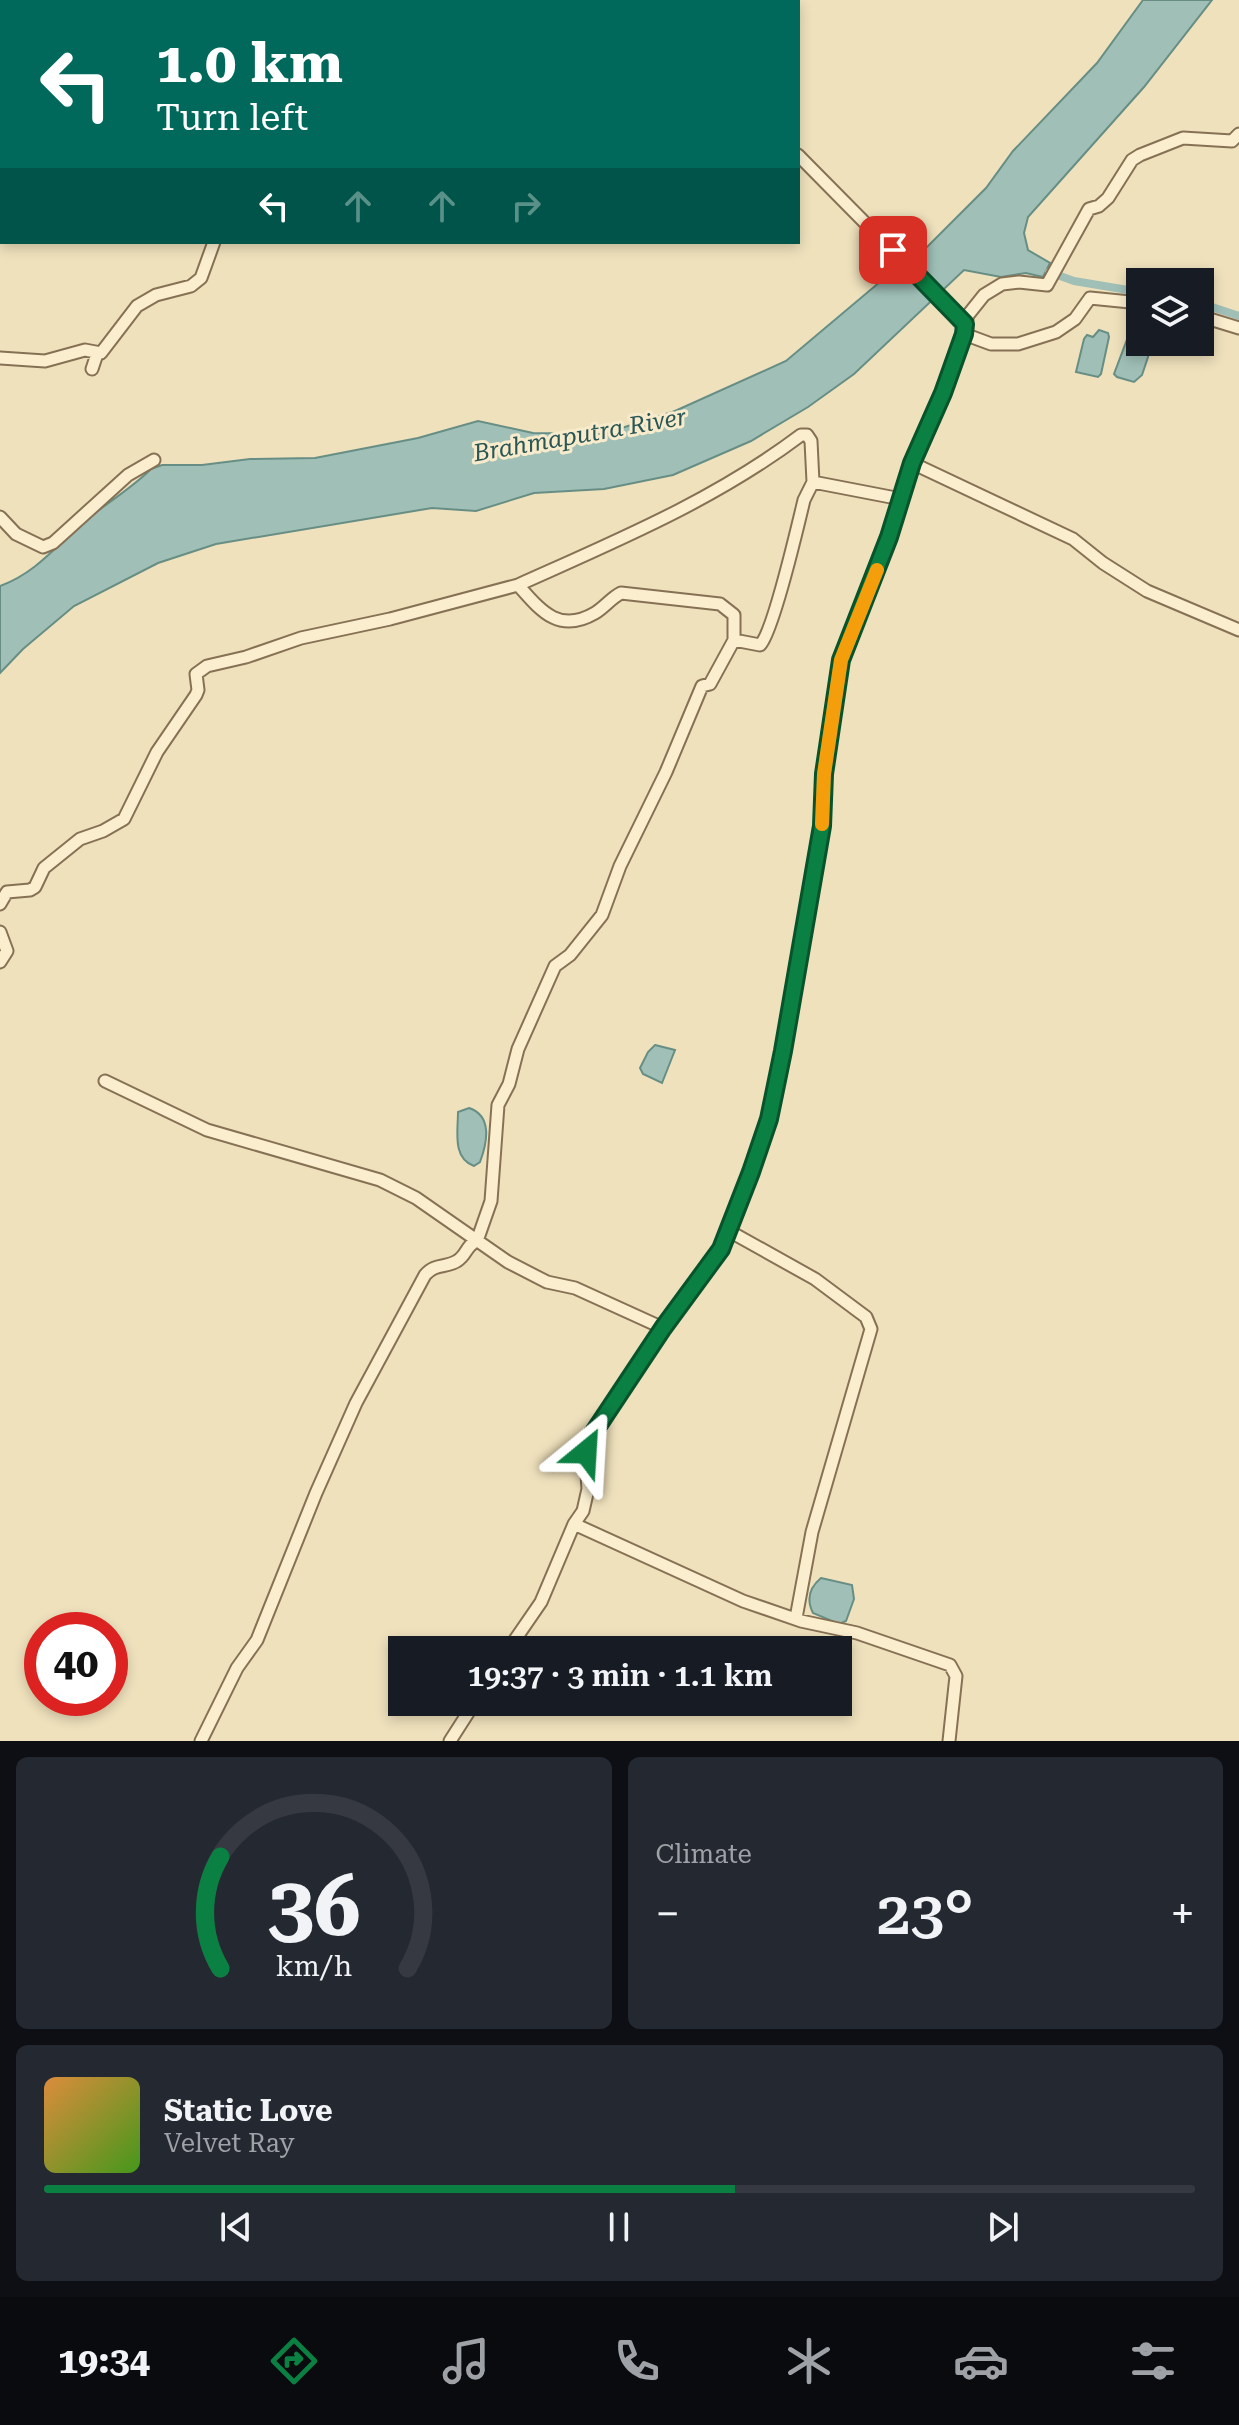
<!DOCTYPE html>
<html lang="en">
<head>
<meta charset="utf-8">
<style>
	body { margin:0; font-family:"Roboto Serif",serif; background:#242831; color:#f1f3f6; height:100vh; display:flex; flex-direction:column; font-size:30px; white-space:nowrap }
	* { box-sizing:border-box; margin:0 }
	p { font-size:26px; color:#9ea1a6 }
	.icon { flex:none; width:44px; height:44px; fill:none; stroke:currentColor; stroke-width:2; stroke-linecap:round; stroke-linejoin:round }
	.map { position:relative; height:1741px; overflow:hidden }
	.drawer { display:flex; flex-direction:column; gap:16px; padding:16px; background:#0d0f14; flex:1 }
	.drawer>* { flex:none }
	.guide { position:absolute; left:0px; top:0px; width:800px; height:244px; box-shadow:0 4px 12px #0003; background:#00695c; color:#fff; overflow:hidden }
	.buttons { position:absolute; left:1126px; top:268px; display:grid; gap:16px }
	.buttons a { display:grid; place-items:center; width:88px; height:88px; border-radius:0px; background:#171b24; box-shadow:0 4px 12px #0003; font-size:40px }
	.speed { position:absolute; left:24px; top:1612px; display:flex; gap:16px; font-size:40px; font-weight:700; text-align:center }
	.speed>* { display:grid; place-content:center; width:104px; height:104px; border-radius:50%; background:#171b24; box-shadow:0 4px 12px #0003; line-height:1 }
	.speed .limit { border:12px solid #d22; background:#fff; color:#111 }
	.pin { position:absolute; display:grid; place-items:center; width:68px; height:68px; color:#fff; margin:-34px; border-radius:16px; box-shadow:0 4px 12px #0006 }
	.me { position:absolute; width:88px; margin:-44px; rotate:27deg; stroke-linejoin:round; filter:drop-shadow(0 0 6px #0008) }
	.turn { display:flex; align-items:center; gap:28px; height:168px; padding:0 24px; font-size:36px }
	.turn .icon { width:104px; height:104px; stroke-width:2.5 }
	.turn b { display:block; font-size:56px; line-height:68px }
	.lanes { display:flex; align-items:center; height:76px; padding:0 24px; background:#0003; justify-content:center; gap:40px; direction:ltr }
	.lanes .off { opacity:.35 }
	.big { font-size:60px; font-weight:600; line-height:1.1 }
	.drawer .tile { flex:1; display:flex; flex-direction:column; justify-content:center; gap:12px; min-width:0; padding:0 28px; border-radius:12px; background:#242831 }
	.drawer .dial { align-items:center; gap:0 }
	.dial svg { height:208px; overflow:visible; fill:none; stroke:#363941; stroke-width:7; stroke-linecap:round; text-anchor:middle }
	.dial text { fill:#f1f3f6; stroke:none }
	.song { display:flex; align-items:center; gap:24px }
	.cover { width:96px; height:96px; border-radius:12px; background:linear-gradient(135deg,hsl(30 70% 55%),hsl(100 70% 35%)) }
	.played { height:8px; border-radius:4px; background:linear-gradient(90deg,#0b8043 60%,#363941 60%) }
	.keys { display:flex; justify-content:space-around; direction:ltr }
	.heat { display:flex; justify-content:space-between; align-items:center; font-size:44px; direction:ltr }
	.drawer .tiles { flex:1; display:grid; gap:16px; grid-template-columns:1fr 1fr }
	.tile:last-child { grid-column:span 2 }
	.trip { position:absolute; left:388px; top:1636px; width:464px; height:80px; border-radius:0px; background:#171b24; box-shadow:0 4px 12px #0003; font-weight:600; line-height:80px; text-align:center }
	.menu { display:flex; height:128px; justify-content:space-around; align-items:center; background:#090b0e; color:#9ea1a6 }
	.menu .icon { width:56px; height:56px }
	.menu .on { color:#0b8043 }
	.menu b { font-size:36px; color:#f1f3f6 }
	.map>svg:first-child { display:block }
	.water { fill:#a0c0b7; stroke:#678e85; stroke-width:2 }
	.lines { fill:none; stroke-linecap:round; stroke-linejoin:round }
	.canal { stroke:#a0c0b7; stroke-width:8 }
	.minor-casing { stroke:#877155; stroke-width:15 }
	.minor { stroke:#faeecf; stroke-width:11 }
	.route-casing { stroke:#07532c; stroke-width:20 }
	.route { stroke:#0b8043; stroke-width:14 }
	.slow { stroke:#f59e0b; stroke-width:14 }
	.labels { text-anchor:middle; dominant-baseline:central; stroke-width:6; stroke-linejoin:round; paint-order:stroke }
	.water-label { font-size:24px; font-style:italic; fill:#295655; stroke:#f7ebcb }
</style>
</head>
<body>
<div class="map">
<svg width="1239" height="1741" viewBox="0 0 1239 1741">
	<rect width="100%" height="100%" fill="#efe1bc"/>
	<path class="water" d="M 1143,0 L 1212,0 L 1144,87 L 1028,217 L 1024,233 L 1028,250 L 1050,263 L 1043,277 L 1026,273 L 1001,277 L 964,270 L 854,374 L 808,407 L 751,441 L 673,475 L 604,489 L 534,493 L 476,511 L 432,508 L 216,544 L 158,563 L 74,606 L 23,649 L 0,673 L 0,586 C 33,574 53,550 78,527 C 101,506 129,491 151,469 L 162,465 L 202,465 L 250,459 L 315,458 L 418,438 L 478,421 L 533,433 L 603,434 L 675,411 L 786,361 L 881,281 L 892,282 L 986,188 L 1013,151 L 1097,63 Z
		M 1140,320 L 1140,342 L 1153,342 L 1142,375 L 1134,382 L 1117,377 L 1114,374 L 1134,321 Z
		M 1099,330 L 1108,333 L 1109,337 L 1101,374 L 1098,377 L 1076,372 L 1084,339 L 1087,335 L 1093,337 Z
		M 655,1045 L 675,1050 L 662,1083 L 643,1074 L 640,1068 L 648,1052 Z
		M 469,1108 C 493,1116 487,1143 480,1162 L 474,1166 C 452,1158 458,1131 458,1112 Z
		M 821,1578 L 852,1585 L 854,1599 L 846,1621 L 839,1624 L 813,1613 C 806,1599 809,1588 821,1578 Z"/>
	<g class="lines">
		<path class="canal" d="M 1049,272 L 1074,281 L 1140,292
			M 1200,303 L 1239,316"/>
		<g class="minor-casing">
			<path id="minor" d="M 382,0 L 384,2
				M 641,2 L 643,0
				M 798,155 L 965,324
				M 1200,316 L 1239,328
				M 964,334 L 991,344 L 1018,344 L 1056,332 L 1075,319 L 1090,298 L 1140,303
				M 0,358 L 45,361 L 85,350 L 101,353 L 137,306 L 156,295 L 191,286 L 201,278 L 214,242
				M 92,369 L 97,354
				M 912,463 L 1073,539 L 1103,563 L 1147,591 L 1239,630
				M 0,517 L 16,534 L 43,547 L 53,543 L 128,475 L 154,460
				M 518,585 C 616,541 715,500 801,435 L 807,435 L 811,441 L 813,482
				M 0,904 L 7,892 L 30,890 L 35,887 L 44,868 L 80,839 L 103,831 L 124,819 L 157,752 L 196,695 L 198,690 L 196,674 L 207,666 L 246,657 L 301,638 L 390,619 L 518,585 C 541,611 559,634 595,613 C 605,607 611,598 621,593 L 720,604 L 734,615 L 734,640 L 760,645 C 773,633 798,525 804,500 L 813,482 L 901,499
				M 0,932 L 7,951 L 0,962
				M 105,1081 L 207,1130 L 380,1180 L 416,1198 L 508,1262 L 547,1282 L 575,1288 L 663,1328
				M 729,1231 L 815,1279 L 866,1317 L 871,1329 L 812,1532 L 796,1618
				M 574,1524 L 743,1601 L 801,1621 L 857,1633 L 950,1665 L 956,1676 L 949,1741
				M 508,1650 L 541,1602 L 574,1524 L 583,1511 L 588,1489 L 585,1446 L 588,1441 L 663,1328 L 721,1249 L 751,1172 L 769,1119 L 783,1051 L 822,826 L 824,774 L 841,660 L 889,537 L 912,463 L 943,393 L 968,315 L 984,295 L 1002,284 L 1019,282 L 1047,285 L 1089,209 L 1099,206 L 1108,198 L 1132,160 L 1140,155 L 1183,138 L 1232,141 L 1239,134
				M 201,1741 L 237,1668 L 257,1640 L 316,1493 L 356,1403 L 425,1275 C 435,1263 446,1268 457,1261 C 467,1255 466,1245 477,1241 L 491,1201 L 498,1105 L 509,1084 L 518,1049 L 555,966 L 570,955 L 602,915 L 620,866 L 666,772 L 702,686 L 710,684 L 734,640
				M 450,1741 L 475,1702"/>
		</g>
		<use href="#minor" class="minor"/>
	</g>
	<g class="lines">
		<g class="route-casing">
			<path id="route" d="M 586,1452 L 588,1441 L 663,1328 L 721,1249 L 751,1172 L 769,1119 L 783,1051 L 822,826 L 824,774 L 841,660 L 889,537 L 912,463 L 943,393 L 964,334 L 965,324 L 893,250"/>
		</g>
		<use href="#route" class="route"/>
		<path class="slow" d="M 822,824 L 824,774 L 841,660 L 877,570"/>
	</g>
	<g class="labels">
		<g class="water-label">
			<text transform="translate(580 435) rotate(-10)">Brahmaputra River</text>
		</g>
	</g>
</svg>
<div class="buttons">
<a><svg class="icon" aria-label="layers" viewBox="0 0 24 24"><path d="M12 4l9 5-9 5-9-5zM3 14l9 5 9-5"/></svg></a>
</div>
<div class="speed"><div class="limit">40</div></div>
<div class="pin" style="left:893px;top:250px;background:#d93025"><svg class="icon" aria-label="arrive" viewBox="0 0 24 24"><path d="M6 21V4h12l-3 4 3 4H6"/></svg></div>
<svg class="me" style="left:586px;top:1452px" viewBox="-20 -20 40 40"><path d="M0-17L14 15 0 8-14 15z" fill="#0b8043" stroke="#fff" stroke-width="4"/></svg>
<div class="trip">19:37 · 3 min · 1.1 km</div>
<div class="guide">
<div class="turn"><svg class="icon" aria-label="left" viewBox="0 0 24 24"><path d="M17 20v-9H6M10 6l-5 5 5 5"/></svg><div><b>1.0 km</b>Turn left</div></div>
<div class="lanes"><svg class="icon" aria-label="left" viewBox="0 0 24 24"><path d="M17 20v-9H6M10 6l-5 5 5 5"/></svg><svg class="icon off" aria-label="ahead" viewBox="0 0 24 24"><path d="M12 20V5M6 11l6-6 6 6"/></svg><svg class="icon off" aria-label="ahead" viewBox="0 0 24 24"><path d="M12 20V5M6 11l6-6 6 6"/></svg><svg class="icon off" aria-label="right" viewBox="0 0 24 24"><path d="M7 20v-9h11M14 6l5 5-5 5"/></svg></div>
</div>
</div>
<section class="drawer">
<div class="tiles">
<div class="tile dial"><svg viewBox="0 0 100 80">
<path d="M14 69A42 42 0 1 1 86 69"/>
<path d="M14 69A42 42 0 0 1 14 26" stroke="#0b8043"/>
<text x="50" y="56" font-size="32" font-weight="700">36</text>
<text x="50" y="72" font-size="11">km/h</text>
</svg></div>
<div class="tile"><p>Climate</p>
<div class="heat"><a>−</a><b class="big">23°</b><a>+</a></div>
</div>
<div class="tile">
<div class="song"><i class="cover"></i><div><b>Static Love</b><p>Velvet Ray</p></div></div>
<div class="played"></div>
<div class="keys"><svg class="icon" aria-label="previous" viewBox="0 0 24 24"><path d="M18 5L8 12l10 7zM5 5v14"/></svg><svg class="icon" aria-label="pause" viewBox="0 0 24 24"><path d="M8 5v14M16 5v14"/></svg><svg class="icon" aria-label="next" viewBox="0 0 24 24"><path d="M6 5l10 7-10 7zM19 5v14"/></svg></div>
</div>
</div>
</section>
<nav class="menu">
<b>19:34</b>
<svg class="icon on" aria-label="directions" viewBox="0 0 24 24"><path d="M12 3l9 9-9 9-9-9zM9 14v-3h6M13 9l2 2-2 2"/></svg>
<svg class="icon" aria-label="music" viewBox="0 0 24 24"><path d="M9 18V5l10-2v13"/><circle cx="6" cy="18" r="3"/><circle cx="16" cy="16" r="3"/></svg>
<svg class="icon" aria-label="phone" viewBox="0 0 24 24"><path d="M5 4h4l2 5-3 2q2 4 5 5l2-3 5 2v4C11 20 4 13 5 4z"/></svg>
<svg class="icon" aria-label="climate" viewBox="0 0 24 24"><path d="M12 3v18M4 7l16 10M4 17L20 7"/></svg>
<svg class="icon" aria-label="car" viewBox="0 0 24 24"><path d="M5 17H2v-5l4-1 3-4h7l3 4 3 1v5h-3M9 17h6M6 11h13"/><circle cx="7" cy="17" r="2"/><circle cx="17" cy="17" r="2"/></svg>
<svg class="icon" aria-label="filters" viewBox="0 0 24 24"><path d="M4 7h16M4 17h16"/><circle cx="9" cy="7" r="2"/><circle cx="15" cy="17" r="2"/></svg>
</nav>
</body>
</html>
